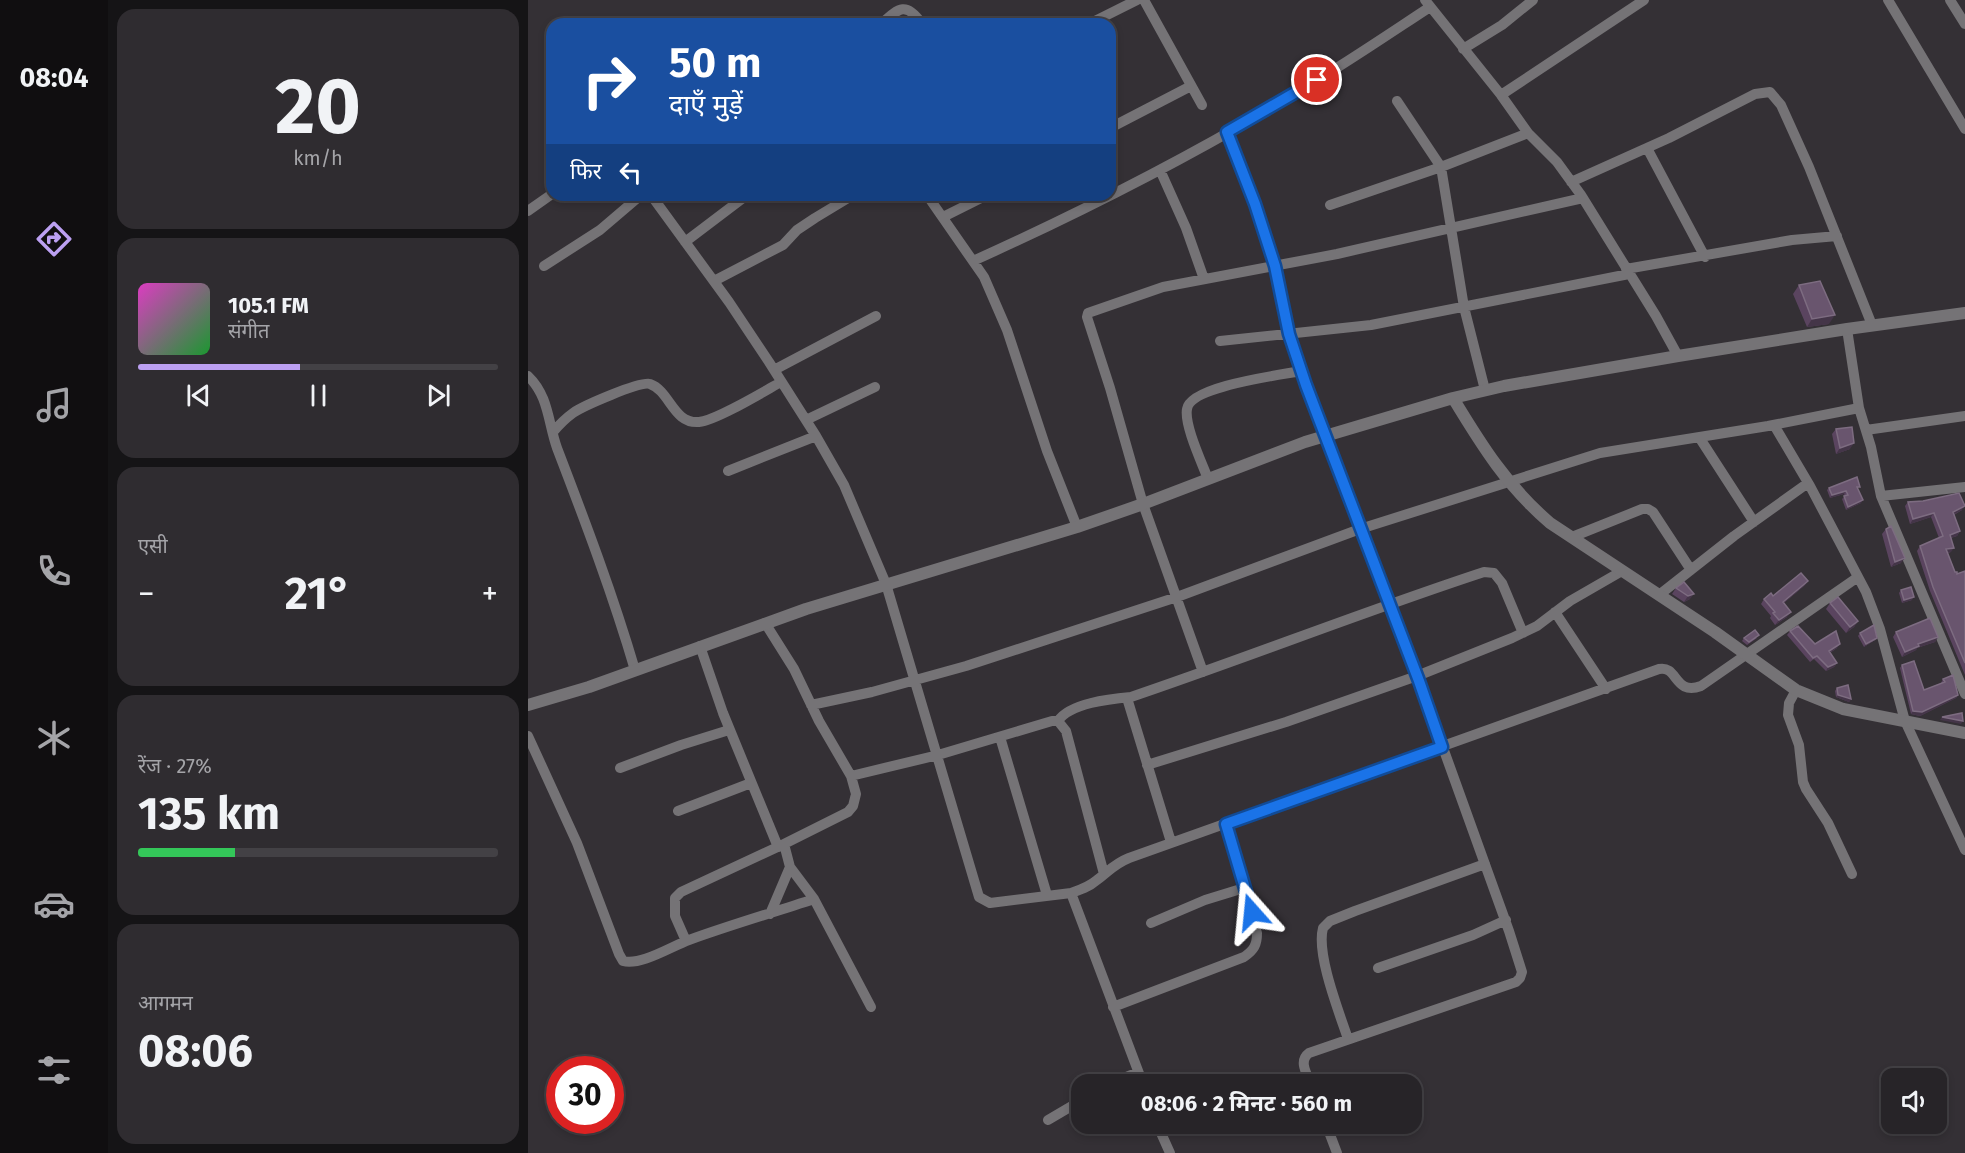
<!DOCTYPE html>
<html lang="hi">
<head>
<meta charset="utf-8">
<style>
	body { margin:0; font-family:"Fira Sans","Noto Sans Devanagari",sans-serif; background:#2f2c30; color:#f1f3f6; height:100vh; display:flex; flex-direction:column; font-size:22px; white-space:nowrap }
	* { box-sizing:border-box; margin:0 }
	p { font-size:20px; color:#a4a4a8 }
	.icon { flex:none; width:33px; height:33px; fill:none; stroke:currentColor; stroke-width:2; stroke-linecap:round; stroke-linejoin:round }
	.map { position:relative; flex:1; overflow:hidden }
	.side { display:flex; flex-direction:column; gap:9px; padding:9px; background:#151416; width:420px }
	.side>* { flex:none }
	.banner { position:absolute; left:18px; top:18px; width:570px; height:183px; border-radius:18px; box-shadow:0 3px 9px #0003,0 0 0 2px #434145; background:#1a4fa0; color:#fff; overflow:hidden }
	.controls { position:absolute; left:1353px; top:1068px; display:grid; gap:12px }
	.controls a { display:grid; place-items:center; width:66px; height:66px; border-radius:12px; background:#272428; box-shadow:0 3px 9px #0003,0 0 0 2px #434145; font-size:30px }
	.speed { position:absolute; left:18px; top:1056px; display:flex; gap:12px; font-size:30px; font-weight:700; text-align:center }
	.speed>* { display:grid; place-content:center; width:78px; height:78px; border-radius:50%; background:#272428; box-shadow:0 3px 9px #0003,0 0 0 2px #434145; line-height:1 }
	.speed .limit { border:9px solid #d22; background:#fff; color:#111 }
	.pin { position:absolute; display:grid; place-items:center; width:51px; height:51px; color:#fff; margin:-26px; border:3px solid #fff; border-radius:50%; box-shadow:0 2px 6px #0007 }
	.me { position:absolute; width:66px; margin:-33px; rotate:342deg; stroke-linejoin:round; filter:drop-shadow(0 0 4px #0008) }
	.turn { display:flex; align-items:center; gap:21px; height:126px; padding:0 24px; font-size:27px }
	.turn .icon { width:78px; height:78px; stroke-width:2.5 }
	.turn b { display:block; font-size:42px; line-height:51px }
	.then { display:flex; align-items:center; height:57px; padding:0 24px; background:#0003; gap:12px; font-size:22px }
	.big { font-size:45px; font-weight:700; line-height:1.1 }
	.side .widget { flex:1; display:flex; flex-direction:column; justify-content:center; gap:9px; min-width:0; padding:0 21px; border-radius:18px; background:#2f2c30 }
	.side .dial { align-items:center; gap:0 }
	.dial b { font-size:78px; line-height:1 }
	.song { display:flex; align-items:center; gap:18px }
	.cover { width:72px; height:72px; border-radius:9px; background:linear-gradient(135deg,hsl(310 70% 55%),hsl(130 70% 35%)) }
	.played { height:6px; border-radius:3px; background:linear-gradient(90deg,#bca0f2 45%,#434145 45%) }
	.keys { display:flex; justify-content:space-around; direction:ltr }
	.heat { display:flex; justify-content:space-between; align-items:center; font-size:33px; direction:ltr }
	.charge { height:9px; border-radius:4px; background:linear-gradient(90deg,#34c759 27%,#434145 0) }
	.trip { position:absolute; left:543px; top:1074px; width:351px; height:60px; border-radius:18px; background:#272428; box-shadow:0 3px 9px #0003,0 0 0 2px #434145; font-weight:700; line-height:60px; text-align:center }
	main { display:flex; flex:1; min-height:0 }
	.dock { display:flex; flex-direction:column; width:108px; justify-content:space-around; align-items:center; background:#100e10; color:#a4a4a8 }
	.dock .icon { width:42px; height:42px }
	.dock .current { color:#bca0f2 }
	.dock b { font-size:27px; color:#f1f3f6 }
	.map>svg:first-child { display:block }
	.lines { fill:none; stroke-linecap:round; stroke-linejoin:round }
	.minor { stroke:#757376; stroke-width:10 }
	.tertiary { stroke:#757376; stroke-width:12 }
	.wall { fill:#5a445f }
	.shaded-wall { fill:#443548 }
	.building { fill:#69556e; stroke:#7d6c81; stroke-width:1.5 }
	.route-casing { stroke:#114b97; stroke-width:15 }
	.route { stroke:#1a73e8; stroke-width:10 }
</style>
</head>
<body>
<main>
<nav class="dock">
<b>08:04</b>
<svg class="icon current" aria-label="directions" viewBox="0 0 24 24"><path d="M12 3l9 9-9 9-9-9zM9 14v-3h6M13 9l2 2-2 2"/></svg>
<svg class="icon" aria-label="music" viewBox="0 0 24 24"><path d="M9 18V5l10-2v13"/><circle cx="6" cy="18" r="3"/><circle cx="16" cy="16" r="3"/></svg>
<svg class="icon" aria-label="phone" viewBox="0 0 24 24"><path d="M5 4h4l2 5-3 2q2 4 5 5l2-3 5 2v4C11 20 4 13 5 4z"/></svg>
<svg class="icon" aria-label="climate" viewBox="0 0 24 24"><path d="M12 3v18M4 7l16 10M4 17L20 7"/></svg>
<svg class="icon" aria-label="car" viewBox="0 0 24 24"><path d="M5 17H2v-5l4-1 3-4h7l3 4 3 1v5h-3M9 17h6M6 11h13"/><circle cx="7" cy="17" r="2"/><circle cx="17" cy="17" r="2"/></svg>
<svg class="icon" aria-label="filters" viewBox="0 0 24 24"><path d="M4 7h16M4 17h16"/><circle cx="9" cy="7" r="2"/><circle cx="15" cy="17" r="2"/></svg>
</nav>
<section class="side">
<div class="widget dial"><b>20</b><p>km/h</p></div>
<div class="widget">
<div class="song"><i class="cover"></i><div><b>105.1 FM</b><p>संगीत</p></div></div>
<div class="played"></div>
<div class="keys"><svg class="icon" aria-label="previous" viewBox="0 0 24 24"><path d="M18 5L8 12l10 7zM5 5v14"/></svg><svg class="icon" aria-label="pause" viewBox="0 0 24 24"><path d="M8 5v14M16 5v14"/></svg><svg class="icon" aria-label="next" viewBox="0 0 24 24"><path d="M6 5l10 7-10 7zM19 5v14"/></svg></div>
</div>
<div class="widget"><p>एसी</p>
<div class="heat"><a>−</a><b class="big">21°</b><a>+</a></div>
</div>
<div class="widget"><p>रेंज · 27%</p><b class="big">135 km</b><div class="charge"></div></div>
<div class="widget"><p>आगमन</p><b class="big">08:06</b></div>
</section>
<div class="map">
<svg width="1437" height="1153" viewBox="0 0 1437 1153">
	<rect width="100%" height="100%" fill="#343035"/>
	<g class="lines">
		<path class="minor" d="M 616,0 L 674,105
			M 897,0 L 973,95 L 1000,133 L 1029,162 L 1053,195 L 1128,316 L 1150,356
			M 1360,0 L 1437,129
			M 1422,0 L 1437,24
			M 259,21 L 262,24
			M 353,24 C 371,8 378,1 394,24
			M 561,24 L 609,0
			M 935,49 L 974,25 L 1005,0
			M 973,95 L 1116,0
			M 869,101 L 913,167 L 936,307 L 957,390
			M 582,128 L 663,86
			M 699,132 L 727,204 L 747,266 L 761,334 L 778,385 L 891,681 L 981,931 L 994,972 L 992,978 L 988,982 L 781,1053 C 770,1061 779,1074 783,1084
			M 1119,148 L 1177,257
			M 632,170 L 658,228 L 676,279
			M 1043,182 L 1141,138 L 1227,94 L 1242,92 L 1253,105 L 1281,167 L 1344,325
			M 123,195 L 201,302 L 241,362 L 288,436 L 316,485 L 358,584 L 451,897 L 462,903 L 543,893 C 552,890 561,887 569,880 C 581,871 586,864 601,858 L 1131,669 C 1150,665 1146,696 1173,686 L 1330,577
			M 399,195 L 456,277 L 479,330 L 519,451 L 549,527
			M 802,205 L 913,167 L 1000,133
			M 0,211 L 24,194
			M 415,217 L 459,195
			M 157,242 L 219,195
			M 445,261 C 569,205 691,142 807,69 C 839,49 870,28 902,7
			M 16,266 L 72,230 L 113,195
			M 1098,269 L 1264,240 L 1309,236
			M 186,281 L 255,245 L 269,230 L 287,218 L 325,195
			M 1319,329 L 1331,408
			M 692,341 L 843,325 L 1101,274
			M 246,370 L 348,316
			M 0,376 C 21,396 20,423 29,448 C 57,521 85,595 107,670
			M 278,420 L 347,387
			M 1246,425 L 1282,486 L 1338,592 L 1352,629 L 1377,721 L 1437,850
			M 1338,430 L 1437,416
			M 25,432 C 31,425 38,418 45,413 C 55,406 112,381 122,384 C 142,391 145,424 171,422 C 189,420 235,392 253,382
			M 1171,437 L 1226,522
			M 200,471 L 288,436
			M 680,479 C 674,463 656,425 659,409 C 662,386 753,375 773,371
			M 1353,496 L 1437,487
			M 1044,537 L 1114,509 L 1120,509 L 1125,512 L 1163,570
			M 1131,595 L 1206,536 L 1280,483
			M 1027,612 L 1078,689
			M 237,623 L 266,669 L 291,721 L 323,776 L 328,794 L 325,806 L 320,812 L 256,844 L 262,867 L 286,899 L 343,1007
			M 172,646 L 195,713 L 250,847
			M 675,672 L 615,504 L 582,388 L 559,317 L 560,313 L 635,287 L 809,254 L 1055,198
			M 1268,690 L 1261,703 L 1260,715 L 1271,745 L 1275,782 L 1278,789 L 1300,823 L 1324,874
			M 599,698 L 643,842
			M 283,705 L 344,692 L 438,666 L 649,597 L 832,529 L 1072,453 L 1240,426 L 1331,408 L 1343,447 L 1353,496 L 1437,694
			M 530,721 C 542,703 582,699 603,697 C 721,657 837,611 956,572 L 966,573 L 974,583 L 995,633
			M 0,736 L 49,843 L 91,954 L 95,961 C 113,966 144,946 161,940 C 202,925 244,913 286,899
			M 472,737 L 519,895
			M 619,765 L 758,722 L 889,676 L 984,638 L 1009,626 L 1042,601 L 1094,571
			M 92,768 L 153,745 L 201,730
			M 323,776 L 410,755 L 524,721 L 530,721 L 538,731 L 576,874
			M 150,811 L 223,783
			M 543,893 L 615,1084
			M 242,914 L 262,867
			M 623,923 L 677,900 L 716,888
			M 158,941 L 147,916 L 147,898 L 153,892 L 256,844
			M 850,968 L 945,935 L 978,920
			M 585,1007 L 716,957 C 726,950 729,945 729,933 L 698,824
			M 820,1039 C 811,1012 788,954 795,928 L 802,921 L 827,911 L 957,864
			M 581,1084 L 610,1072
			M 520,1120 L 554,1100
			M 629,1124 L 642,1153
			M 798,1124 L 809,1153"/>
		<path class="tertiary" d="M 925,398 C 954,446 979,486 1022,523 L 1187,632 L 1268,690 L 1315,709 L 1437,733
			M 0,705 L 61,687 L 278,609 L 549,527 L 615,504 L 777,442 L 925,398 L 976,386 L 1150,356 L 1319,329 L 1437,313"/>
	</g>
	<path class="wall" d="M 1271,285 L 1301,324 L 1279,327 L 1265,294 Z
		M 1308,429 L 1322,449 L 1308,454 L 1304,434 Z
		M 1301,488 L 1330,489 L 1333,503 L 1318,510 L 1314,499 L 1317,496 L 1316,494 L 1302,498 L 1299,490 Z
		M 1380,502 L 1434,510 L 1426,515 L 1432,531 L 1429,536 L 1423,538 L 1423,552 L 1420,553 L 1427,572 L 1429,574 L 1437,571 L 1437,675 L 1402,591 L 1389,551 L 1392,546 L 1411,538 L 1403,517 L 1382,524 L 1377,506 Z
		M 1358,529 L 1373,563 L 1363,567 L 1354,534 Z
		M 1280,581 L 1276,586 L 1256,603 L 1259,617 L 1247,625 L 1242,618 L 1243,616 L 1233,604 L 1236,599 Z
		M 1156,582 L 1162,599 L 1156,602 L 1144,594 L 1148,588 Z
		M 1373,590 L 1384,600 L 1374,603 L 1371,593 Z
		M 1302,603 L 1330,621 L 1326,627 L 1318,633 L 1298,609 Z
		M 1262,631 L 1287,644 L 1309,648 L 1302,653 L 1309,663 L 1306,667 L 1298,671 L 1286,659 L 1282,662 L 1259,635 Z
		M 1368,632 L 1410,637 L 1407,642 L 1389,648 L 1388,650 L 1374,657 L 1365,637 Z
		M 1332,633 L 1349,638 L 1347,640 L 1336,647 L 1330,636 Z
		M 1216,638 L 1229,638 L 1219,645 L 1214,641 Z
		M 1374,665 L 1396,690 L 1413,683 L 1415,679 L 1430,695 L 1428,698 L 1392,716 L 1383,714 L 1372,668 Z
		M 1309,688 L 1323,699 L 1321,702 L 1308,697 L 1307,691 Z"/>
	<path class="shaded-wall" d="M 1307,315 L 1301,324 L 1279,327 L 1284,319 Z
		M 1326,443 L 1322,449 L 1308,454 L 1312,448 Z
		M 1318,491 L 1316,494 L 1302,498 L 1304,495 Z
		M 1335,500 L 1333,503 L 1318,510 L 1320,507 Z
		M 1437,506 L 1434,510 L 1421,517 L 1425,512 Z
		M 1406,513 L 1403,517 L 1382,524 L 1385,519 Z
		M 1432,531 L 1429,536 L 1419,539 L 1422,535 Z
		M 1426,548 L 1423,552 L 1415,553 L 1418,549 Z
		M 1377,558 L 1373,563 L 1363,567 L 1367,562 Z
		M 1280,581 L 1276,586 L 1251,607 L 1255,602 Z
		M 1166,594 L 1162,599 L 1156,602 L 1160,596 Z
		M 1386,597 L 1384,600 L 1374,603 L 1376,600 Z
		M 1263,612 L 1259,617 L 1247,625 L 1251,620 Z
		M 1330,621 L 1326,627 L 1318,633 L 1322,627 Z
		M 1410,637 L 1407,642 L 1389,648 L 1388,650 L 1374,657 L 1377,652 L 1390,644 Z
		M 1349,638 L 1347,640 L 1336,647 L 1338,644 Z
		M 1312,644 L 1309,648 L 1298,655 L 1301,651 Z
		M 1309,663 L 1306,667 L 1298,671 L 1300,667 Z
		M 1310,695 L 1323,699 L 1321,702 L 1308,697 Z
		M 1430,695 L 1428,698 L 1392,716 L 1383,714 L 1385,711 Z
		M 1414,717 L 1435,721 L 1433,724 L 1412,720 Z"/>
	<path class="building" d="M 1292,281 L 1307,315 L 1284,319 L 1271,285 Z
		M 1324,427 L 1326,443 L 1312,448 L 1308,429 Z
		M 1329,477 L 1332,487 L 1329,487 L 1335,500 L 1320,507 L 1316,496 L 1320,495 L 1318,491 L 1304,495 L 1301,488 Z
		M 1431,493 L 1437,506 L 1425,512 L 1432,531 L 1422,535 L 1426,548 L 1418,549 L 1427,572 L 1429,572 L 1429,574 L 1437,571 L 1437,663 L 1405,587 L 1392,546 L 1415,536 L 1406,513 L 1385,519 L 1380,502 L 1395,501 Z
		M 1363,526 L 1377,558 L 1367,562 L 1358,529 Z
		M 1273,573 L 1280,581 L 1255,602 L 1263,612 L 1251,620 L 1245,613 L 1247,612 L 1236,599 L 1243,593 L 1245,596 Z
		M 1156,582 L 1166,594 L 1160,596 L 1148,588 Z
		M 1383,587 L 1386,597 L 1376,600 L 1373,590 Z
		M 1310,597 L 1330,621 L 1322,627 L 1302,603 Z
		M 1402,618 L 1410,637 L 1390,644 L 1391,646 L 1377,652 L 1368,632 Z
		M 1346,625 L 1349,638 L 1338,644 L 1332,633 Z
		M 1270,626 L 1287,644 L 1308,631 L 1312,644 L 1301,651 L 1309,663 L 1300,667 L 1289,656 L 1285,658 L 1262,631 Z
		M 1227,630 L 1231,635 L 1221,642 L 1216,638 Z
		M 1386,661 L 1396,690 L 1417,682 L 1415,679 L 1425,675 L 1430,695 L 1394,712 L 1385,711 L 1374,665 Z
		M 1320,685 L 1323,699 L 1310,695 L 1309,688 Z
		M 1434,713 L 1435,721 L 1414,717 Z"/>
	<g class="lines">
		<g class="route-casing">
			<path id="route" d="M 724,912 L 698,824 L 914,747 L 891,681 L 778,385 L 761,334 L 747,266 L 727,204 L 699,132 L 789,80"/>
		</g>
		<use href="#route" class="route"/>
	</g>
</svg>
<div class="controls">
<a><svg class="icon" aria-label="sound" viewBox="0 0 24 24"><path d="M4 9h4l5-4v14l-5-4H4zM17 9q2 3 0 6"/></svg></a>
</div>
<div class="speed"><div class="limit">30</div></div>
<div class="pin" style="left:789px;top:80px;background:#d93025"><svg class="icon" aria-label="arrive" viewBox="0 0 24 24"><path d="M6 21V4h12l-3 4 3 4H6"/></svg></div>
<svg class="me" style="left:724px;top:912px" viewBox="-20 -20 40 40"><path d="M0-17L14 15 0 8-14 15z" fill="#1a73e8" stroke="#fff" stroke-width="4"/></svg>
<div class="trip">08:06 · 2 मिनट · 560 m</div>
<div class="banner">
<div class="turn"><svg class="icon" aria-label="right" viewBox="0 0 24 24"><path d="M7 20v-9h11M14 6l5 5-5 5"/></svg><div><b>50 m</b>दाएँ मुड़ें</div></div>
<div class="then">फिर<svg class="icon" aria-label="left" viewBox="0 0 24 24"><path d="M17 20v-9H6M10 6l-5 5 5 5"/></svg></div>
</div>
</div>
</main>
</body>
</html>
